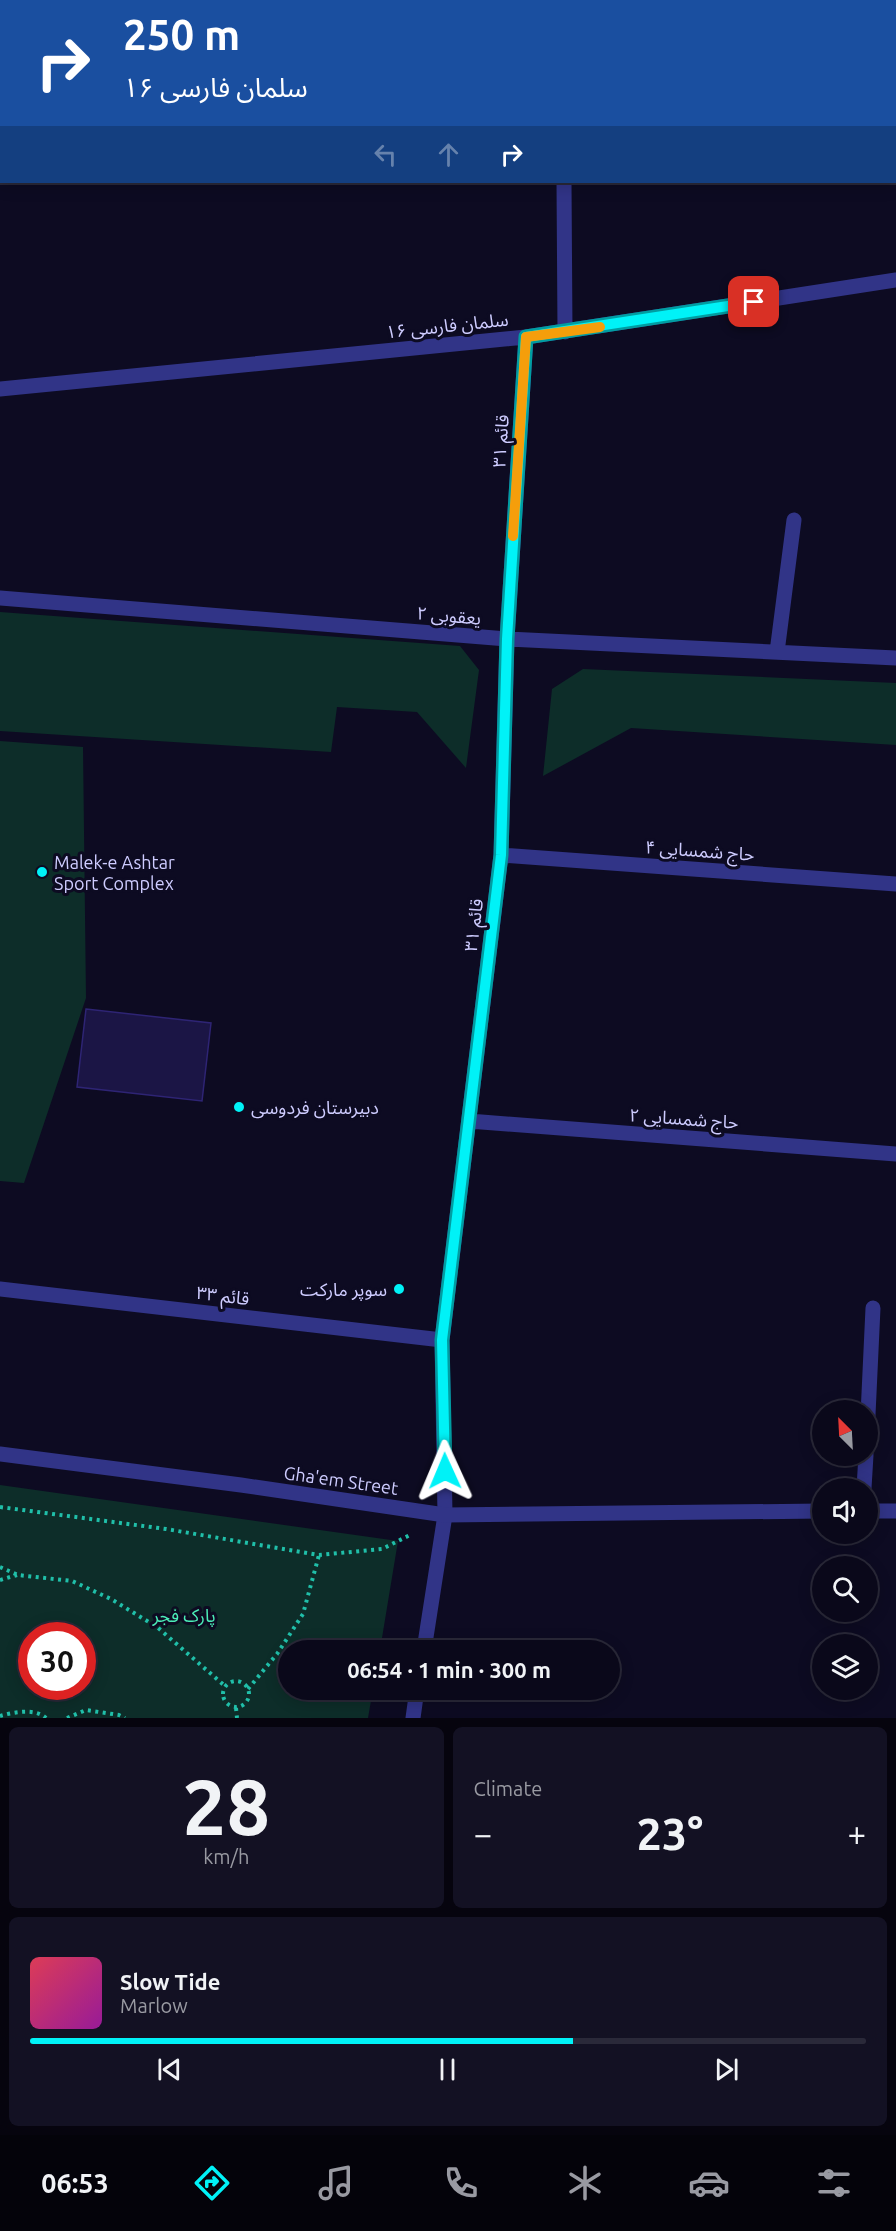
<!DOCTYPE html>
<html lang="en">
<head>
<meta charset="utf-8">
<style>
	body { margin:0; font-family:Ubuntu,"Noto Sans Arabic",sans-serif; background:#131123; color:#f1f3f6; height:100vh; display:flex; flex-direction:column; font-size:22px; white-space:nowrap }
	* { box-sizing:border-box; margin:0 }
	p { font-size:20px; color:#999aa2 }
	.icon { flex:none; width:33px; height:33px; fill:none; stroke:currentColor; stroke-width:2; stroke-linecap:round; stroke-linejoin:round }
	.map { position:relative; height:1718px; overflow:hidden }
	.side { display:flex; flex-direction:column; gap:9px; padding:9px; background:#06040e; flex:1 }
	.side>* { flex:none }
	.guide { position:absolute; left:0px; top:0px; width:897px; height:183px; box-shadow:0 3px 15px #0003,0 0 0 2px #2a2939; background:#1a4fa0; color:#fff; overflow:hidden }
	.needle { width:39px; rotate:336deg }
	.buttons { position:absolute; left:812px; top:1400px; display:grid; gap:12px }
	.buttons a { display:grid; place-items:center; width:66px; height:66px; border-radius:50%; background:#0a081a; box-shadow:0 3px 15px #0003,0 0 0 2px #2a2939; font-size:30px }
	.speed { position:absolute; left:18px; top:1622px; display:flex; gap:12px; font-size:30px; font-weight:700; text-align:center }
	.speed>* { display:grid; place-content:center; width:78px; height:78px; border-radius:50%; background:#0a081a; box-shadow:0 3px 15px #0003,0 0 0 2px #2a2939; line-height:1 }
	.speed .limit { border:9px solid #d22; background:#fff; color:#111 }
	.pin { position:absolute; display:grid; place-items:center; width:51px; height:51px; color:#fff; margin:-26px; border-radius:12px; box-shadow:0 3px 9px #0006 }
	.me { position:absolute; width:66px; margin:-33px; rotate:359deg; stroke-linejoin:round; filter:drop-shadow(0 0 4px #0008) }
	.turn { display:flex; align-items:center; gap:21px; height:126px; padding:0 24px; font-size:27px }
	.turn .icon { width:78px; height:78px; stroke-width:2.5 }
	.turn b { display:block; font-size:42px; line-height:51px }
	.lanes { display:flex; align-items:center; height:57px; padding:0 24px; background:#0003; justify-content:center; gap:30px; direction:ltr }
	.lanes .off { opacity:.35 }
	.big { font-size:45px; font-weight:700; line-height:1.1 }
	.side .widget { flex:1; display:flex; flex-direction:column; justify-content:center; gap:9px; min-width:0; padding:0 21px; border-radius:9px; background:#131123 }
	.side .dial { align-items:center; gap:0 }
	.dial b { font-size:78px; line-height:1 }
	.song { display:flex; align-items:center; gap:18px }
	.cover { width:72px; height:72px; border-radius:9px; background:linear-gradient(135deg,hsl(350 70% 55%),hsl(300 70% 35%)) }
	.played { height:6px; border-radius:3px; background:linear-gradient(90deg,#00f2f7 65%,#2a2939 65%) }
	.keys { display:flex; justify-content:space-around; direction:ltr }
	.heat { display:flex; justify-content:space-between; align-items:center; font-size:33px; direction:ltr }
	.side .tiles { flex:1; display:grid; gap:9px; grid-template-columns:1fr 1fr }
	.widget:last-child { grid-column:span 2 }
	.trip { position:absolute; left:278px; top:1640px; width:342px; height:60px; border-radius:30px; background:#0a081a; box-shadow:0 3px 15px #0003,0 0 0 2px #2a2939; font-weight:700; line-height:60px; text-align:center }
	.tabs { display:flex; height:96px; justify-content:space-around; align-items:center; background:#04030a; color:#999aa2 }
	.tabs .icon { width:42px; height:42px }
	.tabs .active { color:#00f2f7 }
	.tabs b { font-size:27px; color:#f1f3f6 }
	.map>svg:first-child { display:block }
	.green { fill:#0d2d29; fill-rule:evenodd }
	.building { fill:#1b1545; stroke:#2e2474; stroke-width:1.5 }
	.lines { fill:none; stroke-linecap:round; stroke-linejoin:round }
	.path { stroke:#20bfa9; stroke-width:4; stroke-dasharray:3 4.5; stroke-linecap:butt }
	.service { stroke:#313487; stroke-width:15 }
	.minor { stroke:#313487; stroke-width:15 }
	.tertiary { stroke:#313487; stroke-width:15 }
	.route-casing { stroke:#009da1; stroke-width:15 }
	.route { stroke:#00f2f7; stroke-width:10 }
	.slow { stroke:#f59e0b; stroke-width:10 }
	.poi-dot { fill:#00f2f7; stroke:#0d0b22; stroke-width:2 }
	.labels { text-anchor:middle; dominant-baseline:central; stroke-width:6; stroke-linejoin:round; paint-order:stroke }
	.street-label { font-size:18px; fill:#ceccff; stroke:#0d0b22 }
	.poi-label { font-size:18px; fill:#ceccff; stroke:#0d0b22; text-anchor:start }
	.park-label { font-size:18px; fill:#4becb7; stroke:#0d0b22 }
</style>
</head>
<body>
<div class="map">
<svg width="896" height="1718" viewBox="0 0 896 1718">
	<rect width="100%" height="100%" fill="#0d0b22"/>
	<path class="green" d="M 0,612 L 460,646 L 479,670 L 466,768 L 417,712 L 337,707 L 331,752 L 0,731 Z
		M 583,669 L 896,683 L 896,745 L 631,728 L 543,776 L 552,689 Z
		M 0,741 L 83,747 L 86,998 L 24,1183 L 0,1181 Z
		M 0,1485 L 398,1541 L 380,1650 L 288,1650 L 288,1689 L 373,1689 L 368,1718 L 0,1718 ZM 32,1635 L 82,1635 L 82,1686 L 32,1686 Z"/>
	<path class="building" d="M 86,1009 L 211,1023 L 202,1101 L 77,1087 Z"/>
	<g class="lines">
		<path class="path" d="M 0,1507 L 166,1529 L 319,1555 L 382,1549 L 412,1534
			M 0,1567 L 18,1575 L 72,1581 L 111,1599 L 157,1627 L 225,1686
			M 0,1580 L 17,1575
			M223 1694a13 13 0 1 1 26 0a13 13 0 1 1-26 0Z
			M 248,1689 L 277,1654 L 303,1614 L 319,1555
			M 236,1708 L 237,1718
			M 0,1716 C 14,1712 35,1708 46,1718
			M 67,1718 L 86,1710 L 119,1715 L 125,1718"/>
		<path class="service" d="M 867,1436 L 873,1308
			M 864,1488 L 866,1455"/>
		<path class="minor" d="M 18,2 L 18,0
			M 564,182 L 565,332
			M 0,389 L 526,337 L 896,280
			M 0,598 L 507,639 L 896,658
			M 777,652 L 794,520
			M 501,855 L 896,884
			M 469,1121 L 896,1154
			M 0,1289 L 442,1340
			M 424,1650 L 445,1515 L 442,1340 L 501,855 L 507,639 L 526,337
			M 413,1718 L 417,1689"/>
		<path class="tertiary" d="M 870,2 L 879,0
			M 0,138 L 2,138
			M 0,1454 L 241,1485 L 445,1515 L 822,1511
			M 867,1511 L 896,1511"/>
	</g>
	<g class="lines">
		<g class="route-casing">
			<path id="route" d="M 445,1471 L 442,1340 L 501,855 L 507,639 L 526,337 L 754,302"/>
		</g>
		<use href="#route" class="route"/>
		<path class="slow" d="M 513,536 L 526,337 L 600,327"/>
	</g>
	<g class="poi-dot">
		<circle cx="42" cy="872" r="6"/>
		<circle cx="239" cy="1107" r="6"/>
		<circle cx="399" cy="1289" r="6"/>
	</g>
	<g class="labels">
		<g class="street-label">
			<text transform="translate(447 325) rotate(-6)">سلمان فارسی ۱۶</text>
			<text transform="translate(500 441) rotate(-86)">قائم ۳۱</text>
			<text transform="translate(449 615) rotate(5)">یعقوبی ۲</text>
			<text transform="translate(700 850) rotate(4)">حاج شمسایی ۴</text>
			<text transform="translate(473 925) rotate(-83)">قائم ۳۱</text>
			<text transform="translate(684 1118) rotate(4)">حاج شمسایی ۲</text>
			<text transform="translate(223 1295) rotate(7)">قائم ۳۳</text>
			<text transform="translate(341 1480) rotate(8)">Gha'em Street</text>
		</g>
		<g class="poi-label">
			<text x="54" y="862">Malek-e Ashtar<tspan x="54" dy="21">Sport Complex</tspan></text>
			<text x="251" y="1107">دبیرستان فردوسی</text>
			<text x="387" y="1289" text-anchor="end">سوپر مارکت</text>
		</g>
		<g class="park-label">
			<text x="184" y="1615">پارک فجر</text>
		</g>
	</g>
</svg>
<div class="buttons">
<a><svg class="needle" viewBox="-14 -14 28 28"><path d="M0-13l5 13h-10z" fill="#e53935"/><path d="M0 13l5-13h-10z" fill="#999aa2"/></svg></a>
<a><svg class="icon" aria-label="sound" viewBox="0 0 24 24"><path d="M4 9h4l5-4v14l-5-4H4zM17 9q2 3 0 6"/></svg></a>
<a><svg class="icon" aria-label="search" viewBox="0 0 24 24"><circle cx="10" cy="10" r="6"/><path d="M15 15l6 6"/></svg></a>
<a><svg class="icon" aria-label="layers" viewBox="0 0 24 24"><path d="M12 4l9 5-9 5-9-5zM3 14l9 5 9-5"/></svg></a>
</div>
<div class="speed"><div class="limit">30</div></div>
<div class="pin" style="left:754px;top:302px;background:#d93025"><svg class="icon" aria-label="arrive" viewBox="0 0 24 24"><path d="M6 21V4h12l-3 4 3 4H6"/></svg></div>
<svg class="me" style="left:445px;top:1471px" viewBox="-20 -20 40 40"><path d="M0-17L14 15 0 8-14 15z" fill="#00f2f7" stroke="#fff" stroke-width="4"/></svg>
<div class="trip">06:54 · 1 min · 300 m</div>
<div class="guide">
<div class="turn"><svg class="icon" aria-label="right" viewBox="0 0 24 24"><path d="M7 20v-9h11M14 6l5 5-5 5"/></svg><div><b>250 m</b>سلمان فارسی ۱۶</div></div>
<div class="lanes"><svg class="icon off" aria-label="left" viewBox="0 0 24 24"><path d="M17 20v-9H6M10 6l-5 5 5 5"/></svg><svg class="icon off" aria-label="ahead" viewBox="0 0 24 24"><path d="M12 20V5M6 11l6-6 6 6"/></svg><svg class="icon" aria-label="right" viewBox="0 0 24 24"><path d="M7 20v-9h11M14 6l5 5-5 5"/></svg></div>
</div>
</div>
<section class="side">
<div class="tiles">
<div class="widget dial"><b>28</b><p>km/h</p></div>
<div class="widget"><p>Climate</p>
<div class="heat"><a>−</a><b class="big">23°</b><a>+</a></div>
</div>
<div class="widget">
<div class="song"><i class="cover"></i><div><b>Slow Tide</b><p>Marlow</p></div></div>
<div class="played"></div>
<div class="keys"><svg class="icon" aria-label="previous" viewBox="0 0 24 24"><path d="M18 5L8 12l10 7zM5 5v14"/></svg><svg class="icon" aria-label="pause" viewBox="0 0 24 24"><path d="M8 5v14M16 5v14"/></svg><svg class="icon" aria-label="next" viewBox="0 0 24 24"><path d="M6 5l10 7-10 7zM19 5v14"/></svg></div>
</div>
</div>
</section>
<nav class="tabs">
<b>06:53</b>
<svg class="icon active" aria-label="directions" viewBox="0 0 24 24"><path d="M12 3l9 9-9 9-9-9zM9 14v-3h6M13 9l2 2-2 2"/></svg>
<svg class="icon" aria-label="music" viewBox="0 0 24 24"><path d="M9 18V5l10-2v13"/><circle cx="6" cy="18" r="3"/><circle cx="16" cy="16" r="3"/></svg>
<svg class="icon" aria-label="phone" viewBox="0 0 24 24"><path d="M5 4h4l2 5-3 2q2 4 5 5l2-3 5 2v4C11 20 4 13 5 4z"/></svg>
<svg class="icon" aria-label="climate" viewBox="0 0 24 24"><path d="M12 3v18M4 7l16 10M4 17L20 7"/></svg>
<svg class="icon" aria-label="car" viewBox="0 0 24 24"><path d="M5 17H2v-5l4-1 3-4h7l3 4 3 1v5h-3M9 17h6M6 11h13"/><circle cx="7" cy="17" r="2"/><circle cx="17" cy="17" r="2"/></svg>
<svg class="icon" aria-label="filters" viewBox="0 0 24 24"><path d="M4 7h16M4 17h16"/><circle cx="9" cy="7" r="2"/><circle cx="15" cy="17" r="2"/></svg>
</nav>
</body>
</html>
